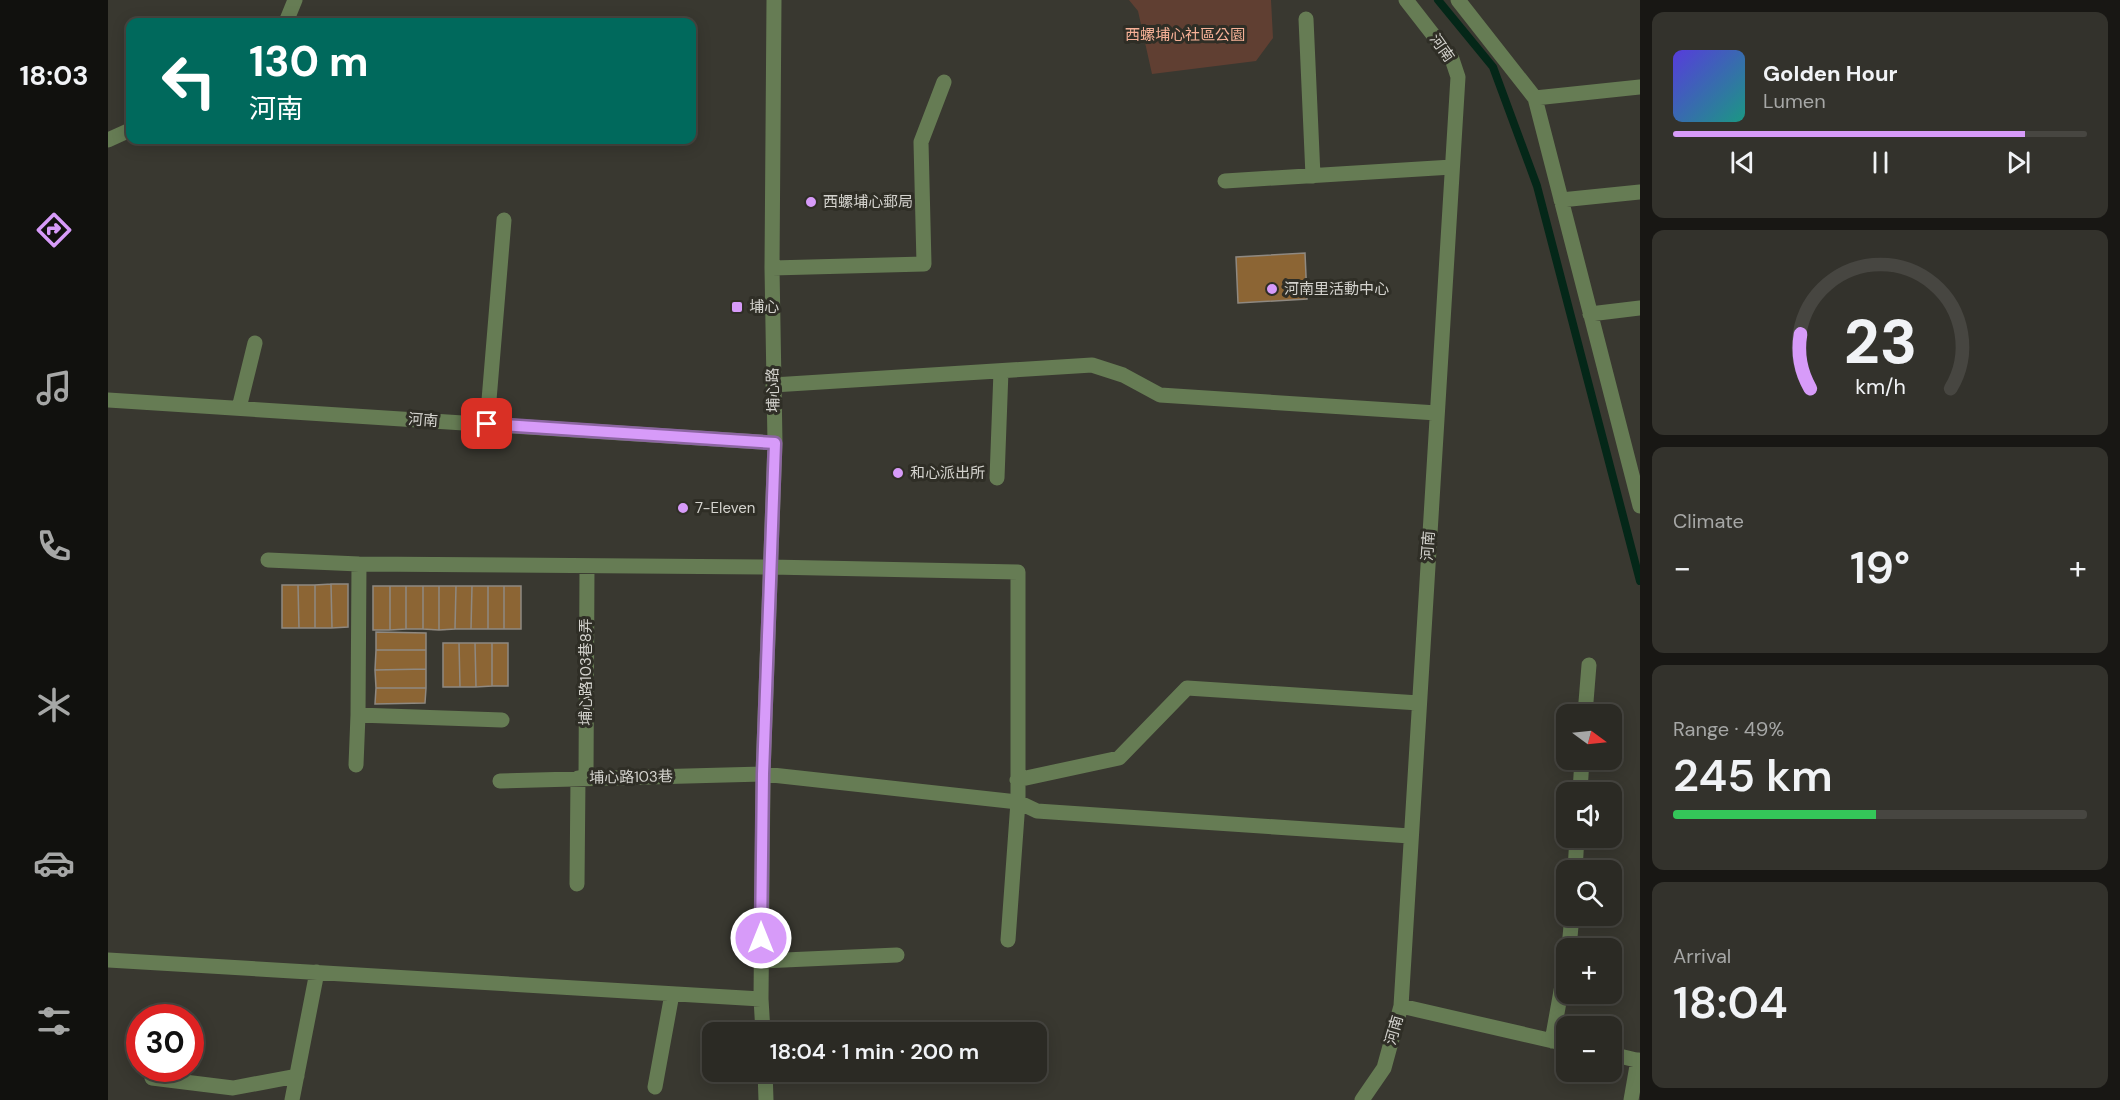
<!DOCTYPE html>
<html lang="en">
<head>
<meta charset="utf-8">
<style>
	body { margin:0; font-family:"DM Sans","Noto Sans TC",sans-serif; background:#33322c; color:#f1f3f6; height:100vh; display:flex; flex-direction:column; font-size:22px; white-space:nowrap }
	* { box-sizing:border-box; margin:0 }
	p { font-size:20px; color:#a6a7a6 }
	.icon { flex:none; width:33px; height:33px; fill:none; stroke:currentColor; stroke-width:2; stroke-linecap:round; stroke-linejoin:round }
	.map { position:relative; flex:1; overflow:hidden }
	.sheet { display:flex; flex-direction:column; gap:12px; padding:12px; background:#181714; width:480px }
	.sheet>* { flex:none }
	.top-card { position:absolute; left:18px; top:18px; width:570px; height:126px; border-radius:12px; box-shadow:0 3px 15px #0003,0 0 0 2px #474641; background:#00695c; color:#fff; overflow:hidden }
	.needle { width:39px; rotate:105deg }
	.tools { position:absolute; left:1448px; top:704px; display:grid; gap:12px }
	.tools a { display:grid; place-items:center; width:66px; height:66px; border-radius:12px; background:#2b2a24; box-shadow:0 3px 15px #0003,0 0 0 2px #474641; font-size:30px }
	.speed { position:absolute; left:18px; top:1004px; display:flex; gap:12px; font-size:30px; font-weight:700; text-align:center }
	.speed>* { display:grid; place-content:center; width:78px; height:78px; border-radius:50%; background:#2b2a24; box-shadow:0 3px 15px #0003,0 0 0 2px #474641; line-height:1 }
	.speed .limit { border:9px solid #d22; background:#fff; color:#111 }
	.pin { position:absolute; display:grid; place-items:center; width:51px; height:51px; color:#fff; margin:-26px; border-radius:12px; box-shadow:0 3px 9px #0006 }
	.me { position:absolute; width:66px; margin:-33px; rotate:0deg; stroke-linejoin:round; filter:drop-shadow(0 0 4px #0008) }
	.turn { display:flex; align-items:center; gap:21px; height:126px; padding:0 24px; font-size:27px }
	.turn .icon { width:78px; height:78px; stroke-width:2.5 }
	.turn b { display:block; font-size:42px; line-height:51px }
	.big { font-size:45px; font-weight:600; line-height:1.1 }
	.sheet .card { flex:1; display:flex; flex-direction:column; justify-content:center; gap:9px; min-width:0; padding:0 21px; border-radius:12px; background:#33322c }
	.sheet .dial { align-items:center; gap:0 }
	.dial svg { height:156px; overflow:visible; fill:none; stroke:#474641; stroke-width:7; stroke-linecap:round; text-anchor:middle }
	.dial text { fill:#f1f3f6; stroke:none }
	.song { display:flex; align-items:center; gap:18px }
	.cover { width:72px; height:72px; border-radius:9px; background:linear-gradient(135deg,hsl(250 70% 55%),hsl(170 70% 35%)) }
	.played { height:6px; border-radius:3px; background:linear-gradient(90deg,#d79bf9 85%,#474641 85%) }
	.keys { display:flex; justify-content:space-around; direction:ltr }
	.heat { display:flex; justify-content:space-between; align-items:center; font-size:33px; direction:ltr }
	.charge { height:9px; border-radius:4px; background:linear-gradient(90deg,#34c759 49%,#474641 0) }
	.trip { position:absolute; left:594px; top:1022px; width:345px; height:60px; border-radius:12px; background:#2b2a24; box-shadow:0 3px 15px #0003,0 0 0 2px #474641; font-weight:600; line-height:60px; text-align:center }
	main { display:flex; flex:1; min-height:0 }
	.menu { display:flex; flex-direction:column; width:108px; justify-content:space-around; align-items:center; background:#11110e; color:#a6a7a6 }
	.menu .icon { width:42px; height:42px }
	.menu .active { color:#d79bf9 }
	.menu b { font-size:27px; color:#f1f3f6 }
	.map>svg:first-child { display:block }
	.green { fill:#603f32 }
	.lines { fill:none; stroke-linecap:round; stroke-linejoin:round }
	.stream { stroke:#042718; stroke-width:8 }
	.building { fill:#8c6534; stroke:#8f8981; stroke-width:1.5 }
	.minor { stroke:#667c54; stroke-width:15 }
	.route-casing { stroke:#8c65a2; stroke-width:15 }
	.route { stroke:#d79bf9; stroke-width:10 }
	.poi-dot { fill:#d79bf9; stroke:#2f2e26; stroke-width:2 }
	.labels { text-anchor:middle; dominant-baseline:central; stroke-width:6; stroke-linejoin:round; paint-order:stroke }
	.park-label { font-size:15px; fill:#f7b197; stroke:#2f2e26 }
	.street-label { font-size:15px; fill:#d4d3ce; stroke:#2f2e26 }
	.poi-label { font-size:15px; fill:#d4d3ce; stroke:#2f2e26; text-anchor:start }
</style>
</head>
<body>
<main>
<nav class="menu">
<b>18:03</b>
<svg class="icon active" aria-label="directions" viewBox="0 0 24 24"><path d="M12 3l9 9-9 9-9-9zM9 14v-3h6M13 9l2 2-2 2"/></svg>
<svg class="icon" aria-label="music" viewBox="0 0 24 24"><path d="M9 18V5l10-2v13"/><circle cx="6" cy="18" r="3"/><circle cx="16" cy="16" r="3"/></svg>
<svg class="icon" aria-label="phone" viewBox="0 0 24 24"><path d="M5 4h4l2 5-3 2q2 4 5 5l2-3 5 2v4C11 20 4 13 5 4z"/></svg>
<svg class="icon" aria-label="climate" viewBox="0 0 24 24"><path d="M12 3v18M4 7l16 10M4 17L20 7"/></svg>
<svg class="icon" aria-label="car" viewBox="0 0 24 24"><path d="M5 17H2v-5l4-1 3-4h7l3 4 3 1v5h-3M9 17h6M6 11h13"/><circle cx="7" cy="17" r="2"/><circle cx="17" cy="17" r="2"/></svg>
<svg class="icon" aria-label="filters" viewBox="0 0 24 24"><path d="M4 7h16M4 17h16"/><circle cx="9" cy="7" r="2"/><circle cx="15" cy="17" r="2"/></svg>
</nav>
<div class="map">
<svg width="1532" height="1100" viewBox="0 0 1532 1100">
	<rect width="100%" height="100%" fill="#393830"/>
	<path class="green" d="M 1021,0 L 1163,0 L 1165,38 L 1148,61 L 1044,74 L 1030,11 Z"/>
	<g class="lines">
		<path class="stream" d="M 1330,0 L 1385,67 L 1429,186 L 1532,581"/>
	</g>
	<path class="building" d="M 1197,253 L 1199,299 L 1130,303 L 1128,257 Z
		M 223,584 L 240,584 L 240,627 L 224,628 Z
		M 223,584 L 224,628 L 207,628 L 207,585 Z
		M 174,585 L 190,585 L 191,628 L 174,628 Z
		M 190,585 L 207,585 L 207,628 L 191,628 Z
		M 265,586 L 282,586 L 282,630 L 265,630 Z
		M 282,586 L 298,586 L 298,629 L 282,630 Z
		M 298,586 L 315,586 L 315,629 L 298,629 Z
		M 315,586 L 331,586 L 331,630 L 315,629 Z
		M 331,586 L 348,586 L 347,629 L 331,630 Z
		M 348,586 L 364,586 L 363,629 L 347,629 Z
		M 364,586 L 380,586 L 380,629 L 363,629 Z
		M 380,586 L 396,586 L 396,629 L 380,629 Z
		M 396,586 L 413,586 L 413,629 L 396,629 Z
		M 268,632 L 318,633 L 318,650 L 268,650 Z
		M 335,643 L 351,643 L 352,687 L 335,687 Z
		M 351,643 L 367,643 L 368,687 L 352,687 Z
		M 367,643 L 384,643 L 384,686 L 368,687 Z
		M 384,643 L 400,643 L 400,686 L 384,686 Z
		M 268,650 L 318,650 L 318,669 L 267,670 Z
		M 318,669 L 318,688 L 268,688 L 267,670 Z
		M 268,688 L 318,688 L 317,703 L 267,704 Z"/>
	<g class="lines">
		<path class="minor" d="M 1350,0 L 1427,98 L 1532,506
			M 1198,19 L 1205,176
			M 178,22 L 187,0
			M 1427,98 L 1532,87
			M 0,140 L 22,130
			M 1117,181 L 1344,167
			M 1453,200 L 1532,192
			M 664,268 L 816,264 L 813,142 L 836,82
			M 1482,314 L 1532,308
			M 665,385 L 984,365 L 1015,375 L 1052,395 L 1329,413
			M 0,400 L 667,443
			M 131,408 L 147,343
			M 379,424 L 396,220
			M 889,478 L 893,371
			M 160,560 L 251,564 L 662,567 L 910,572 L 910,802 L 900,940
			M 1477,714 L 1481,665
			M 250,715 L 394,720
			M 248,765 L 250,715 L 251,564
			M 478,778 L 479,566
			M 909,780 L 1011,758 L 1079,688 L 1311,703
			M 392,781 L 655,774 L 910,802 L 929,811 L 1302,836
			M 1472,792 L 1474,759
			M 1467,870 L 1469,837
			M 469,884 L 470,778
			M 1461,948 L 1464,915
			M 0,960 L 653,999
			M 653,961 L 789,955
			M 1293,1006 L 1458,1044
			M 655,1032 L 653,999 L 655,774 L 667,443 L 664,268 L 666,0
			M 1444,1041 L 1458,963
			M 1503,1054 L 1532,1061
			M 657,1071 L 658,1100
			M 44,1078 L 125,1088 L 189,1076
			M 547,1087 L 564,994
			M 184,1100 L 209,972
			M 1254,1100 L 1276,1068 L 1293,1006 L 1350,77 L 1344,59 L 1298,0
			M 1523,1100 L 1530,1060"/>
	</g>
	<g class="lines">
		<g class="route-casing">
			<path id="route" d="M 379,424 L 667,443 L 655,774 L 653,938"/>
		</g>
		<use href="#route" class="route"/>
	</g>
	<g class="poi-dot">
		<circle cx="703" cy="202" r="6"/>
		<circle cx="1164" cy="289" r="6"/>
		<rect x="623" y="301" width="12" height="12" rx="3"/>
		<circle cx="790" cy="473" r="6"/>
		<circle cx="575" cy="508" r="6"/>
	</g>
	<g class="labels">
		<g class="park-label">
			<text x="1077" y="35">西螺埔心社區公園</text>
		</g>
		<g class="street-label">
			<text transform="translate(1334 48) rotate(55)">河南</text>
			<text transform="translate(665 390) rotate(-91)">埔心路</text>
			<text transform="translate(315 420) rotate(4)">河南</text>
			<text transform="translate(1320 546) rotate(-86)">河南</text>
			<text transform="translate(478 672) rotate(-90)">埔心路103巷8弄</text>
			<text transform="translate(523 777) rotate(-1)">埔心路103巷</text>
			<text transform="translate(1286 1030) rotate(-74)">河南</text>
		</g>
		<g class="poi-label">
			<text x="715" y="202">西螺埔心郵局</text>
			<text x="1176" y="289">河南里活動中心</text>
			<text x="641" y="307">埔心</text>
			<text x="802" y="473">和心派出所</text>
			<text x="587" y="508">7-Eleven</text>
		</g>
	</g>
</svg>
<div class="tools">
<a><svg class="needle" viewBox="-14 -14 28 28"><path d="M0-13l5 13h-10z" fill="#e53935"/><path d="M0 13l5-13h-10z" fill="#a6a7a6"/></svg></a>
<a><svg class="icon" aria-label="sound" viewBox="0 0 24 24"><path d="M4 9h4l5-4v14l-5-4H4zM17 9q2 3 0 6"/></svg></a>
<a><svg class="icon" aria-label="search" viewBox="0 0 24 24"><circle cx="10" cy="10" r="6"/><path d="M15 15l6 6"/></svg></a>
<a>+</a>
<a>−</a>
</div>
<div class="speed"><div class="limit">30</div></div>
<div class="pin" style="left:379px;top:424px;background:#d93025"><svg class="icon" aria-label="arrive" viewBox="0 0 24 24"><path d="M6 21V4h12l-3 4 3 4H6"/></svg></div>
<svg class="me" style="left:653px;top:938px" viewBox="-20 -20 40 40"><circle r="17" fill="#d79bf9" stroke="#fff" stroke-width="3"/><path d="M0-11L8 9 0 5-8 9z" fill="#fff"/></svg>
<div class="trip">18:04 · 1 min · 200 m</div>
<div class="top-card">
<div class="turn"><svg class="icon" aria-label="left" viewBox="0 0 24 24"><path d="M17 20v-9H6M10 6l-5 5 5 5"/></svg><div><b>130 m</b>河南</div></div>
</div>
</div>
<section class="sheet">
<div class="card">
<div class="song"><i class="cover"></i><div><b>Golden Hour</b><p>Lumen</p></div></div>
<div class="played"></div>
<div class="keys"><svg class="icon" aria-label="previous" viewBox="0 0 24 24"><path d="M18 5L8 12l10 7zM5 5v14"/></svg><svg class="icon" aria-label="pause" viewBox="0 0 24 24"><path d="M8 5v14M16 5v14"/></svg><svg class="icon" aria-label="next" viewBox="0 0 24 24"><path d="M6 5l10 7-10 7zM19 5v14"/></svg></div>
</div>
<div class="card dial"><svg viewBox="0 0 100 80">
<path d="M14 69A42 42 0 1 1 86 69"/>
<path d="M14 69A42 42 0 0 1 9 41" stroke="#d79bf9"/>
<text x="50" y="56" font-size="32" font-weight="700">23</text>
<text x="50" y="72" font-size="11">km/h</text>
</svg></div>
<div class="card"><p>Climate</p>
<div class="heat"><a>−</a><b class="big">19°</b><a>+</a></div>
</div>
<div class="card"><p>Range · 49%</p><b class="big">245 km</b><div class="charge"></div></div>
<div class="card"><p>Arrival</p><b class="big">18:04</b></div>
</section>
</main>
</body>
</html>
